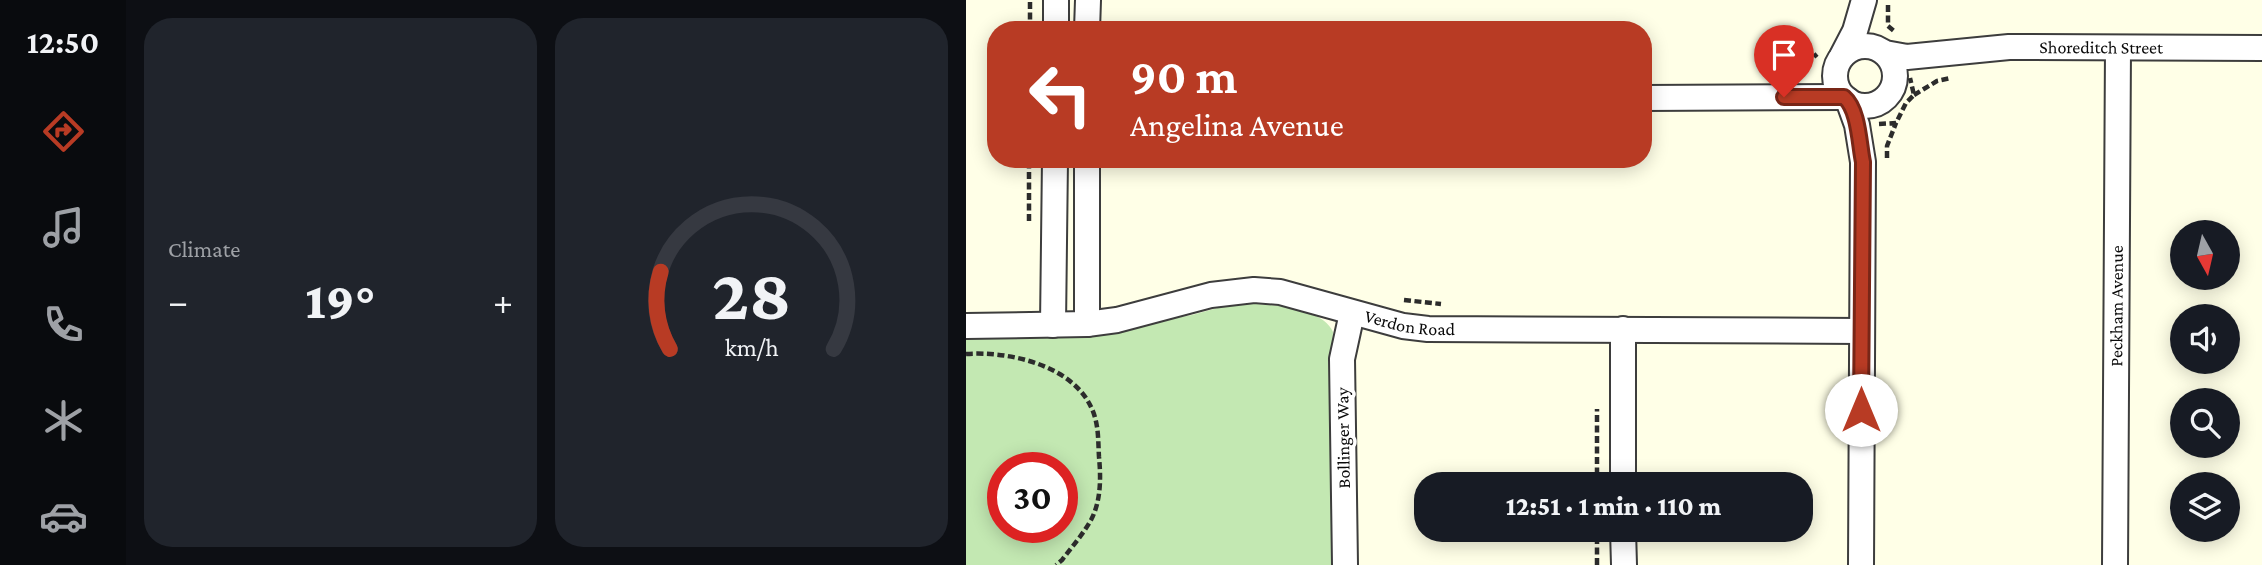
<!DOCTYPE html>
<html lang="en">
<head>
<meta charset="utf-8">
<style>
	body { margin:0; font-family:"Crimson Pro",serif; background:#20242c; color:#f1f3f6; height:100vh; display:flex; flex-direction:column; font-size:26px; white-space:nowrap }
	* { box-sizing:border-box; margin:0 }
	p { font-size:23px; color:#9ea1a6 }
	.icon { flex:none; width:38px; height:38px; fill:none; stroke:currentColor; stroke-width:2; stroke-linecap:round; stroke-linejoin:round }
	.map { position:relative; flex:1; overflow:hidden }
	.panel { display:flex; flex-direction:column; gap:18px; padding:18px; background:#0d0f14; width:840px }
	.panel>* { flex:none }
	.hud { position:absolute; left:21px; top:21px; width:665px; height:147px; border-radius:28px; box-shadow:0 4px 18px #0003; background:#b83b24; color:#fff; overflow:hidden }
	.needle { width:46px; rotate:172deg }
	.buttons { position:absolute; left:1204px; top:220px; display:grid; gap:14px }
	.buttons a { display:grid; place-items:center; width:70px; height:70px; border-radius:50%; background:#171b24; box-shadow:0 4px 18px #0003; font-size:35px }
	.speed { position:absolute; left:21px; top:452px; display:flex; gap:14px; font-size:35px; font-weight:700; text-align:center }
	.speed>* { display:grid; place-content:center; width:91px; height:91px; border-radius:50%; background:#171b24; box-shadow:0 4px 18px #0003; line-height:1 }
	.speed .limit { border:10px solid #d22; background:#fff; color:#111 }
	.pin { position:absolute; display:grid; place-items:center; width:60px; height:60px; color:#fff; margin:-72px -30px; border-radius:50% 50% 50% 0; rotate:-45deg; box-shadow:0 0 7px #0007 }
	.pin .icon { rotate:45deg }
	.me { position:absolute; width:77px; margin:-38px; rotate:0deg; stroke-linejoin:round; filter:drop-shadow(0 0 5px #0008) }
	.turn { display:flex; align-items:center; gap:24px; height:147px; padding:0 28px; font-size:32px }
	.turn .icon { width:91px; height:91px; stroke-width:2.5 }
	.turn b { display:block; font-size:49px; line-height:60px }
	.big { font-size:52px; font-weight:800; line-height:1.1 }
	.panel .tile { flex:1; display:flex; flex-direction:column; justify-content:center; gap:10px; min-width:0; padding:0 24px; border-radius:28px; background:#20242c }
	.panel .dial { align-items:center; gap:0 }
	.dial svg { height:182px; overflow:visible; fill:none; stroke:#363941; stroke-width:7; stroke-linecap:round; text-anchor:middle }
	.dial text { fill:#f1f3f6; stroke:none }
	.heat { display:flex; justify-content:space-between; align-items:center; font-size:38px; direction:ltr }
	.panel .tiles { flex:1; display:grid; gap:18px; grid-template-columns:repeat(2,1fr) }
	.trip { position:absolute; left:448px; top:472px; width:399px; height:70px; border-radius:28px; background:#171b24; box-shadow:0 4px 18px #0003; font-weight:800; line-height:70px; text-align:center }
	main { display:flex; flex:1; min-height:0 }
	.dock { display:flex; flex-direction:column; width:126px; justify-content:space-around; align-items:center; background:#090b0e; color:#9ea1a6 }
	.dock .icon { width:49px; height:49px }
	.dock .active { color:#b83b24 }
	.dock b { font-size:32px; color:#f1f3f6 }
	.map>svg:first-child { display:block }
	.green { fill:#c3e8b2; fill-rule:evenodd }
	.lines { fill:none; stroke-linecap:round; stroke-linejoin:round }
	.street-casing { stroke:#3d3d3d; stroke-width:28 }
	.path { stroke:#2c2c2c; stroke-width:4.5; stroke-dasharray:7 3.5; stroke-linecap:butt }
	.street { stroke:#fff; stroke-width:24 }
	.route-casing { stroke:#782617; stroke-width:18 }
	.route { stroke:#b83b24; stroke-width:12 }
	.labels { text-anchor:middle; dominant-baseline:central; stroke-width:7; stroke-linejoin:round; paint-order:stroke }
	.street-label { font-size:18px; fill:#0a0a0a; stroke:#fff }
</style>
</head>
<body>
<main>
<nav class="dock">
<b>12:50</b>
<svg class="icon active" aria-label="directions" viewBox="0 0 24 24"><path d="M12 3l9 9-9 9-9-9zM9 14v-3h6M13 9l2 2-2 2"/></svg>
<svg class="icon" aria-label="music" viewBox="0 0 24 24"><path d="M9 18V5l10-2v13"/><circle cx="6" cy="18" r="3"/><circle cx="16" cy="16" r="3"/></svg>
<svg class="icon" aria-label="phone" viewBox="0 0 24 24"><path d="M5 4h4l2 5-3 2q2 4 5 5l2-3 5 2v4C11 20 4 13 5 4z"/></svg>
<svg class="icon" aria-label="climate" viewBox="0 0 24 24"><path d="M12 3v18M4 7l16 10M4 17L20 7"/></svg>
<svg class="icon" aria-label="car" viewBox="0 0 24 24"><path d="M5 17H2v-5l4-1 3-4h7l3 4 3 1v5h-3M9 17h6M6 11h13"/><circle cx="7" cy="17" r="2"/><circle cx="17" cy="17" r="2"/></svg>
</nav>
<section class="panel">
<div class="tiles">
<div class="tile"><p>Climate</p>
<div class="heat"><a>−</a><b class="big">19°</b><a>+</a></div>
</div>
<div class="tile dial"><svg viewBox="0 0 100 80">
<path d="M14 69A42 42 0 1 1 86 69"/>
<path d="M14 69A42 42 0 0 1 10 35" stroke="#b83b24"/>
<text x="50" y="56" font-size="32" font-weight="700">28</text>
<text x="50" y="72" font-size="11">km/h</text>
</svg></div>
</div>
</section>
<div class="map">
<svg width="1296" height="565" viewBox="0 0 1296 565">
	<rect width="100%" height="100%" fill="#ffffe7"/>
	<path class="green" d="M 266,304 C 291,303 356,305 367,332 L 364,398 L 366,565 L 0,565 L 0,338 L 117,336 L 226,315 ZM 37,467 L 96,467 L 96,527 L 37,527 Z"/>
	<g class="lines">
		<g class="street-casing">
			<g id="street">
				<path d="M 90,30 L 90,0"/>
				<path d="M 121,30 L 122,0"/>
				<circle cx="899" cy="76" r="30"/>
				<path id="s1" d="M 919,53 L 941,57 L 1043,47 L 1296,48"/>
				<path d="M 876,56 L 889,31 L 898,0"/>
				<path d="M 677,98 L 878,97"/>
				<path d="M 882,100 L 891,125 L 897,162 L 895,565"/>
				<path d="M 121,159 L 121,324"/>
				<path d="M 87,325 L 89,159"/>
				<path id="s2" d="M 0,326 L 121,324 L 151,320 L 245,295 L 288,290 L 314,292 L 437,326 L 462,329 L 896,331"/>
				<path d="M 657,329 L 657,485"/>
				<path d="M 657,530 L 658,565"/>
				<path d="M 379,565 L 376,359 L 386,313"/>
				<path id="s3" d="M 1149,565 L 1152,48"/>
			</g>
		</g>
		<path class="path" d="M 922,5 L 922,26 L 928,31
			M 64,30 L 64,0
			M 821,72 L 838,66 L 851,54
			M 948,95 L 971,81 L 985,78
			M 913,124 L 930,123 L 940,103 L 948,95 L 944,78
			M 921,158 L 921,146 L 930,123
			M 63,221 L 63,159
			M 438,300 L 475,304
			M 0,354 C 43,351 107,365 126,409 C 133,425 132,441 133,457 C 135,478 135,501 125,520 C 117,534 106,547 96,560 L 90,565
			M 631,485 L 631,409
			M 631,565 L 631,530"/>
		<use href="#street" class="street"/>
	</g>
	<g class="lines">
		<g class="route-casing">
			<path id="route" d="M 818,97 L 878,97 C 893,110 893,143 897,162 L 895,410"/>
		</g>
		<use href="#route" class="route"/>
	</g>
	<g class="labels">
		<g class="street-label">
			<text stroke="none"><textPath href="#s1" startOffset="217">Shoreditch Street</textPath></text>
			<text stroke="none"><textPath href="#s3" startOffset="259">Peckham Avenue</textPath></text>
			<text stroke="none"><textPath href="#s2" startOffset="452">Verdon Road</textPath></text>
			<text transform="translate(377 438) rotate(-91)">Bollinger Way</text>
		</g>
	</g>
</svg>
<div class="buttons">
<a><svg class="needle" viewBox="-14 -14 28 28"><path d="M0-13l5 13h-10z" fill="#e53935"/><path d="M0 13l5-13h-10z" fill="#9ea1a6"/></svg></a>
<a><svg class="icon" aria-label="sound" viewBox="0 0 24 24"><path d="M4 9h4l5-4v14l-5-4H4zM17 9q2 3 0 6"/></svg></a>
<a><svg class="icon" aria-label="search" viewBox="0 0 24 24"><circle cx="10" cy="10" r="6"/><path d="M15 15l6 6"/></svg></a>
<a><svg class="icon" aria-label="layers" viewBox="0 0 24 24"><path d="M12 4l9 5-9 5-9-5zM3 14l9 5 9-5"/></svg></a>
</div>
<div class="speed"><div class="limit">30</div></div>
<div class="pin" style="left:818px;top:97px;background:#d93025"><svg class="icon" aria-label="arrive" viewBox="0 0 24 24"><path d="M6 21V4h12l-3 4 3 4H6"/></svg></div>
<svg class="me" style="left:895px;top:410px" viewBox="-20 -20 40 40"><circle r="19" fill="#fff"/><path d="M0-13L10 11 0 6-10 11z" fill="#b83b24"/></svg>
<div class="trip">12:51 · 1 min · 110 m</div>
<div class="hud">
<div class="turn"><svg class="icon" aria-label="left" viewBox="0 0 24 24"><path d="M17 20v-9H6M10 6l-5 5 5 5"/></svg><div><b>90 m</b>Angelina Avenue</div></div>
</div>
</div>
</main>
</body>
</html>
